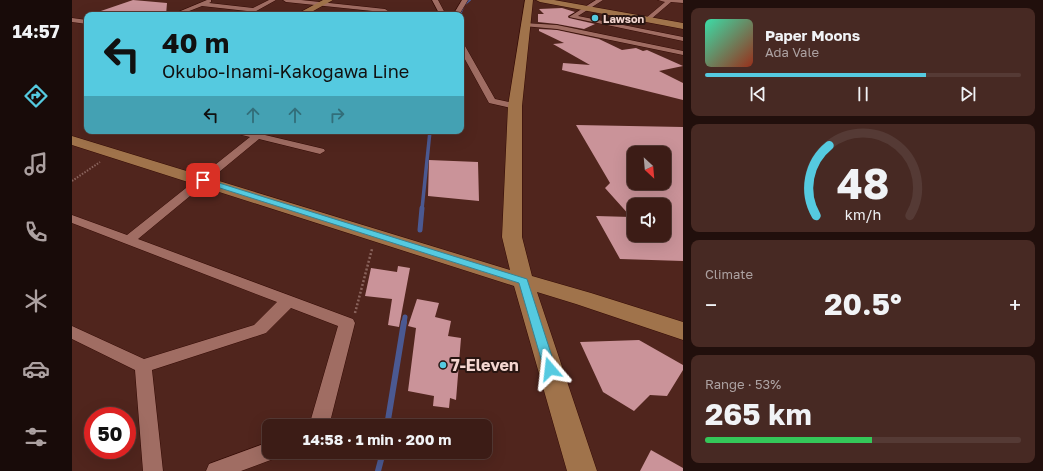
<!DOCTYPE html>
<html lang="en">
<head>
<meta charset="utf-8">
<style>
	body { margin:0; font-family:"Golos Text",sans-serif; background:#472923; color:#f1f3f6; height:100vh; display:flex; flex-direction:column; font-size:15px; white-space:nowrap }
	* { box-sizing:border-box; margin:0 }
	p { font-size:13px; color:#aca1a1 }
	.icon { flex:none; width:22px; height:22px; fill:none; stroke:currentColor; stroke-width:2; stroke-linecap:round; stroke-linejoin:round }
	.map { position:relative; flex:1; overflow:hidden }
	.details { display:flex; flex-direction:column; gap:8px; padding:8px; background:#210f0c; width:360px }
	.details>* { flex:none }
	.top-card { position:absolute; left:12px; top:12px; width:380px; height:122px; border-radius:8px; box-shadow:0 4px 16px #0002,0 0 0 1px #553a35; background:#55cae0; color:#111; overflow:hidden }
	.needle { width:26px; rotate:154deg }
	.buttons { position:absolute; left:555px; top:146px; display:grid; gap:8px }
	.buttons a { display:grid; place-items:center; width:44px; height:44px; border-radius:8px; background:#3c1c16; box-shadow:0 4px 16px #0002,0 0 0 1px #553a35; font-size:20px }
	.speed { position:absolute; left:12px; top:407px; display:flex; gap:8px; font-size:20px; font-weight:700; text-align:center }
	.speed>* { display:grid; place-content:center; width:52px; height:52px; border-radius:50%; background:#3c1c16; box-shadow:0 4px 16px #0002,0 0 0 1px #553a35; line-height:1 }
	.speed .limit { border:6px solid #d22; background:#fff; color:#111 }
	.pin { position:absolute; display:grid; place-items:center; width:34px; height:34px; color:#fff; margin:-17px; border-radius:8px; box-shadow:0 2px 6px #0006 }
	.me { position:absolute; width:44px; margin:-22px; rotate:343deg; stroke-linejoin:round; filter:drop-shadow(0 0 3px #0008) }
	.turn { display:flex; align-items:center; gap:14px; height:84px; padding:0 12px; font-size:18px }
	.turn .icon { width:52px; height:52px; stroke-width:2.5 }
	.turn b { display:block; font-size:28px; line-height:34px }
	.lanes { display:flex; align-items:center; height:38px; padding:0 12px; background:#0003; justify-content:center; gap:20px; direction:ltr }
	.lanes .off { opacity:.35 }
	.big { font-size:30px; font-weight:700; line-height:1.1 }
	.details .card { flex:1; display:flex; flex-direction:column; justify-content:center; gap:6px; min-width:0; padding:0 14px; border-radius:8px; background:#472923 }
	.details .dial { align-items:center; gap:0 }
	.dial svg { height:104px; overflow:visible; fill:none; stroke:#553a35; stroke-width:7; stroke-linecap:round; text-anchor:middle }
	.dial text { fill:#f1f3f6; stroke:none }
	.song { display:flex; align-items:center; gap:12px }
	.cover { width:48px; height:48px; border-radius:6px; background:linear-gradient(135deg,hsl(160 70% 55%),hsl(10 70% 35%)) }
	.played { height:4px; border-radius:2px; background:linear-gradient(90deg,#55cae0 70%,#553a35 70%) }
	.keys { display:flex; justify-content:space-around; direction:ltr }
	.heat { display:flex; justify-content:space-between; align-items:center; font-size:22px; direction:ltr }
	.charge { height:6px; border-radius:3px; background:linear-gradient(90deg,#34c759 53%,#553a35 0) }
	.trip { position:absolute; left:190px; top:419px; width:230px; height:40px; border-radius:8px; background:#3c1c16; box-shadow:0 4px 16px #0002,0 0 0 1px #553a35; font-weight:700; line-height:40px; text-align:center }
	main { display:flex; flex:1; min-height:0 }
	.tabs { display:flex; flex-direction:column; width:72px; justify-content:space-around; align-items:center; background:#180b09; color:#aca1a1 }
	.tabs .icon { width:28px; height:28px }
	.tabs .current { color:#55cae0 }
	.tabs b { font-size:18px; color:#f1f3f6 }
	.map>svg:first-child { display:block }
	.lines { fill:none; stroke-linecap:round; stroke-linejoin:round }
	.stream-far3 { stroke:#4b5992; stroke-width:2 }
	.stream-far2 { stroke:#4b5992; stroke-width:3.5 }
	.stream-far1 { stroke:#4b5992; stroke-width:5 }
	.stream { stroke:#4b5992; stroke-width:6 }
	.building { fill:#ca9399; fill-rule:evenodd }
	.street-casing { stroke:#340b05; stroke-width:1 }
	.secondary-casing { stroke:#340b05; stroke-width:1 }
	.path-far1 { stroke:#8a645d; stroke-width:2; stroke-dasharray:1.5 1.5; stroke-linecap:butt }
	.path { stroke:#8a645d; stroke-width:2.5; stroke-dasharray:2 2; stroke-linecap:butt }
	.street { fill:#a06d63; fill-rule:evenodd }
	.secondary { fill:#a0734b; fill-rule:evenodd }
	.route { fill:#55cae0; stroke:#378392 }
	.poi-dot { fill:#55cae0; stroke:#281511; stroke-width:1.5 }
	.labels { text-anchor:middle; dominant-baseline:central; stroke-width:4; stroke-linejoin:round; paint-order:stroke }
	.far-poi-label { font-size:11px; font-weight:bold; fill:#f3d6d0; stroke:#281511; text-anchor:start }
	.near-poi-label { font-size:16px; font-weight:bold; fill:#f3d6d0; stroke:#281511; text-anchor:start }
</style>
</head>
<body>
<main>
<nav class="tabs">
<b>14:57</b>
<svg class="icon current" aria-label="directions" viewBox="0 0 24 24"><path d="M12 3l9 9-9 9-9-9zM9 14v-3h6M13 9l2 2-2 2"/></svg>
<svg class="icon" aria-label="music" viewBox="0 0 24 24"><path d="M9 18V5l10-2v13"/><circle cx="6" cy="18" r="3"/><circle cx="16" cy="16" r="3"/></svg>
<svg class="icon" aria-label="phone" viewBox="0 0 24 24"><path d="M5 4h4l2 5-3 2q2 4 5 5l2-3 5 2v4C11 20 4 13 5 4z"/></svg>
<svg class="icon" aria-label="climate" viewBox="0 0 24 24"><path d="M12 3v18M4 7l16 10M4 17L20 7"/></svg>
<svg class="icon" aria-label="car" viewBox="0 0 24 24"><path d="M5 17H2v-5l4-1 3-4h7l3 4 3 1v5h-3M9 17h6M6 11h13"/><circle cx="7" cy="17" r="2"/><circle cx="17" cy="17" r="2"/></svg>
<svg class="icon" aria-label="filters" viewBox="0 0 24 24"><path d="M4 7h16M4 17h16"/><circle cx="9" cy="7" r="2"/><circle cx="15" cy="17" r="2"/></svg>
</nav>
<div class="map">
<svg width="611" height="471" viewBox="0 0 611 471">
	<rect width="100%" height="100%" fill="#50251d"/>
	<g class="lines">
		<path class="stream-far3" d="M 388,15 L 392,5 L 398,0"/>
		<path class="stream-far2" d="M 350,209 L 358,131"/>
		<path class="stream-far1" d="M 348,230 L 350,208
			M 332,323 L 333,317"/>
		<path class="stream" d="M 315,426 L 332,322
			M 306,471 L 311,452"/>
	</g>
	<path class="building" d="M 61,0 L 95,3 L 94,15 L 24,15 L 23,13 Z
		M 490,8 L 503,12 L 496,16 L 497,18 L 523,24 L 512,29 L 485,24 L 466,22 L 466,14 L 472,14 L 467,9 Z
		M 467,29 L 485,30 L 527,39 L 550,50 L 564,48 L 571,51 L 575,50 L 611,66 L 587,71 L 611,83 L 611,100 L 490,70 L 491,63 L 518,65 L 481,44 L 492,43 L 467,31 Z
		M 504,125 L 611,127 L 611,261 L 548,259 L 524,216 L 559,217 L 533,188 L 538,183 ZM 562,153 L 592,153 L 592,183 L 562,183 ZM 562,205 L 592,205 L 592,235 L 562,235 Z
		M 357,160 L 406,162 L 407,201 L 356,196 Z
		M 326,266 L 338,268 L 327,327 L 316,325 L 320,299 L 293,296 L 299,268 L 325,272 Z
		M 345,299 L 367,303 L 363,317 L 379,321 L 376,336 L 389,338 L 384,400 L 378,398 L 377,408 L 361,406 L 362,396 L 336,391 L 344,328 L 336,326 Z
		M 567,340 L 611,365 L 611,370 L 595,396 L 578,395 L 562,411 L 531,392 L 508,342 Z
		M 579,450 L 611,468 L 611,471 L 568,471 Z"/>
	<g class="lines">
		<g class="street-casing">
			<path id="street" d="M 135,0 L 139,0 L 139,2 L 137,3 L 181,8 L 197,0 L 204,0 L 177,15 L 171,14 L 175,11 L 130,6 L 107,15 L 99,15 Z
				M 211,0 L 229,0 L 313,9 L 316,11 L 316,15 L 310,15 L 310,12 L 214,2 Z
				M 360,0 L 366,0 L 374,15 L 368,15 Z
				M 390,0 L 396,0 L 387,15 L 381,15 Z
				M 524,0 L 531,0 L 506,16 L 611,37 L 611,41 L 497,17 Z
				M 586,0 L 611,0 L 611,3 L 599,2 L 578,20 L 574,20 L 574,18 L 593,2 Z
				M 0,18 L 15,20 L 15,24 L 0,22 Z
				M 453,23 L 485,25 L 611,51 L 611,55 L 485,29 L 451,26 L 451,24 Z
				M 389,44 L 393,46 L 423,99 L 446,104 L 447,106 L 446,108 L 443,109 L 417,103 L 389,52 Z
				M 160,131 L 183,132 L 185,131 L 196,131 L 193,135 L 252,149 L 253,151 L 248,154 L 187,139 L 66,239 L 281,319 L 283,323 L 257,426 L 237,426 L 266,326 L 219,308 L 194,333 L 80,370 L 91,471 L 71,471 L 63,370 L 0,339 L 0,326 L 72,359 L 182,325 L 205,302 L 0,223 L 0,215 L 55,235 L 178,137 L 162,133 Z
				M 197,442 L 197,452 L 206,452 L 204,458 L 169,471 L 134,471 L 137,464 Z"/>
		</g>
		<g class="secondary-casing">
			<path id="secondary" d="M 251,0 L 261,0 L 234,15 L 223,15 Z
				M 453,0 L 461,0 L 450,106 L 450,237 L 460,276 L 519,293 L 611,322 L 611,340 L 504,304 L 465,292 L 525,471 L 495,471 L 442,286 L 0,145 L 0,136 L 438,270 L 430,237 L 436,106 Z
				M 464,0 L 482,0 L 611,23 L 611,29 L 468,2 Z"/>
		</g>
		<path class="path-far1" d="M 0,181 L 28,162"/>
		<path class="path" d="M 283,313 L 300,249"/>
		<use href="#street" class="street"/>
		<use href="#secondary" class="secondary"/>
	</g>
	<path class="route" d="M 131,178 L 455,279 L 484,369 L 483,372 L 478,374 L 474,372 L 472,369 L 447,283 L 129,182 L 127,180 Z"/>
	<g class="poi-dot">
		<circle cx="523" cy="18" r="4"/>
		<circle cx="371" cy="365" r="4"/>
	</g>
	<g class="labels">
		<g class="far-poi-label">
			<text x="531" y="18">Lawson</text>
		</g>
		<g class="near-poi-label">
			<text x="379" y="365">7-Eleven</text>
		</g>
	</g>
</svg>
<div class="buttons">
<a><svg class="needle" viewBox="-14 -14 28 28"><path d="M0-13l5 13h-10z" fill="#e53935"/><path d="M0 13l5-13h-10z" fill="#aca1a1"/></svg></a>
<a><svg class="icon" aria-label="sound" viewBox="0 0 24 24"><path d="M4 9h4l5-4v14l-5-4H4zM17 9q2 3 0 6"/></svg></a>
</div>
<div class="speed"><div class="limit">50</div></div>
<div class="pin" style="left:131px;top:180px;background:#d93025"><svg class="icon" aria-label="arrive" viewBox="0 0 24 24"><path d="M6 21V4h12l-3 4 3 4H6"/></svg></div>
<svg class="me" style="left:478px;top:369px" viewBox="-20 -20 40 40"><path d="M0-17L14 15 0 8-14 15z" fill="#55cae0" stroke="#fff" stroke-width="4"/></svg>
<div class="trip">14:58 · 1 min · 200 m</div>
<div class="top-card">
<div class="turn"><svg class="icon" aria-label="left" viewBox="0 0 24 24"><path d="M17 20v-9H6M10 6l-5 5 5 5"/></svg><div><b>40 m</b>Okubo-Inami-Kakogawa Line</div></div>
<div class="lanes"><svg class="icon" aria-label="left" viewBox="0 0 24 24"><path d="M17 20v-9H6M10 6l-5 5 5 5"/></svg><svg class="icon off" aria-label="ahead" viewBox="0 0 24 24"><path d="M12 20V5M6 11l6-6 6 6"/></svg><svg class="icon off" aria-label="ahead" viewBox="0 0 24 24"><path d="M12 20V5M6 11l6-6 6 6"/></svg><svg class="icon off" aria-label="right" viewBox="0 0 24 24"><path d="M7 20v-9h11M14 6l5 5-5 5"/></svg></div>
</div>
</div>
<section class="details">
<div class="card">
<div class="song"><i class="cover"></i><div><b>Paper Moons</b><p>Ada Vale</p></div></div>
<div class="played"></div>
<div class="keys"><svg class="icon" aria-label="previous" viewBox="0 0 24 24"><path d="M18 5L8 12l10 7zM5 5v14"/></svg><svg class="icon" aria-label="pause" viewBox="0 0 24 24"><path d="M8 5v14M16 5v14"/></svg><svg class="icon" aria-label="next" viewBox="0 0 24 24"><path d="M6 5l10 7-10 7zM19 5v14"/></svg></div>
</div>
<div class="card dial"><svg viewBox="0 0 100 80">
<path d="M14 69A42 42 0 1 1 86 69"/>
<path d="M14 69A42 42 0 0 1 24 15" stroke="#55cae0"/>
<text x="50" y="56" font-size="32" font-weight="700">48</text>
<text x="50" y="72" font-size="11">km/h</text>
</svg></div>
<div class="card"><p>Climate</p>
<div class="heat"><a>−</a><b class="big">20.5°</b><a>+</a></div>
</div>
<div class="card"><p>Range · 53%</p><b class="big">265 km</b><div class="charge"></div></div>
</section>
</main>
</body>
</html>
